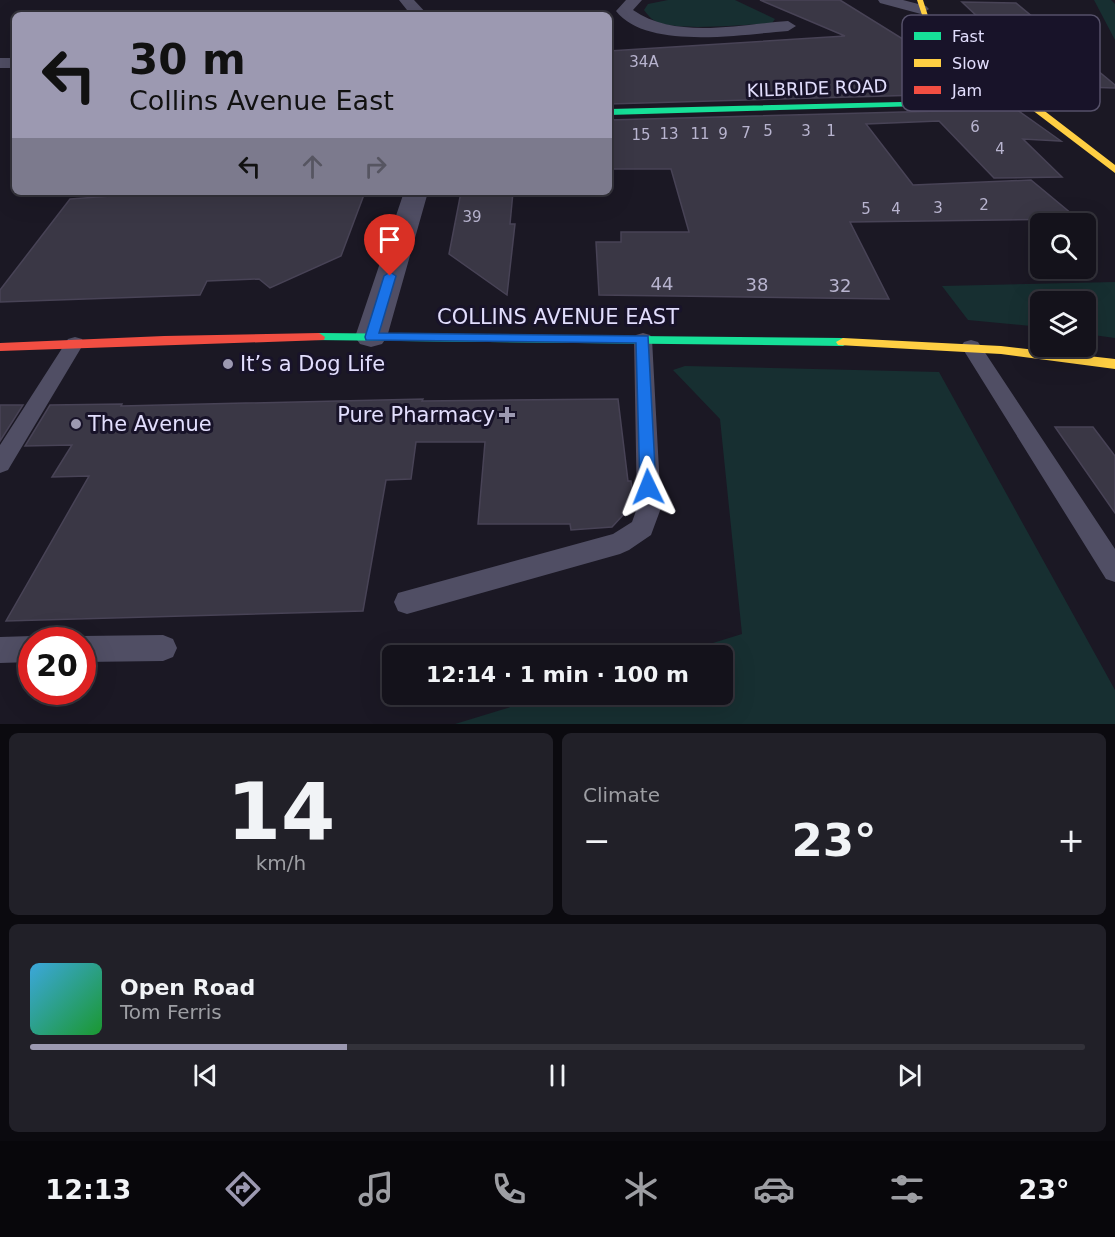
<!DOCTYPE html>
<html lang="en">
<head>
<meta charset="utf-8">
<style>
	body { margin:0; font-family:"DejaVu Sans",sans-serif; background:#212028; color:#f1f3f6; height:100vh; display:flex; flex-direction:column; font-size:22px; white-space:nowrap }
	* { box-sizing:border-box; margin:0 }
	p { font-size:20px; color:#9d9ea3 }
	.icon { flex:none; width:33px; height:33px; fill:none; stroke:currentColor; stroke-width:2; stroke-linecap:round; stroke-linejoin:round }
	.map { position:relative; height:724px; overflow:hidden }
	.panel { display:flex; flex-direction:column; gap:9px; padding:9px; background:#0b0a0f; flex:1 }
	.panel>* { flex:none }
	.top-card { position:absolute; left:12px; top:12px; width:600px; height:183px; border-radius:9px; box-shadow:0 6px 24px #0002,0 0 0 2px #33323a; background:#9c99b1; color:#111; overflow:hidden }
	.fabs { position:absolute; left:1030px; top:213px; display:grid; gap:12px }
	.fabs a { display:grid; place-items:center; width:66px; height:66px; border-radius:9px; background:#14121b; box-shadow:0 6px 24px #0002,0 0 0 2px #33323a; font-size:30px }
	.speed { position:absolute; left:18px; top:627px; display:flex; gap:12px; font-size:30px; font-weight:700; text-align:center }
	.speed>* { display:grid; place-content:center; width:78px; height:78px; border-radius:50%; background:#14121b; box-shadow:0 6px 24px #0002,0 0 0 2px #33323a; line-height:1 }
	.speed .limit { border:9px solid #d22; background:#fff; color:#111 }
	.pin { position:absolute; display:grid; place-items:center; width:51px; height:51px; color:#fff; margin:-62px -26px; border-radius:50% 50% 50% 0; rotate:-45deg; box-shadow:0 0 6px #0007 }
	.pin .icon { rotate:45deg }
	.me { position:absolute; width:66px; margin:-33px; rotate:358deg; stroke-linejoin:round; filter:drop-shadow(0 0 4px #0008) }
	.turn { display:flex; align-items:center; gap:21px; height:126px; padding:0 18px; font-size:27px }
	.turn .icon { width:78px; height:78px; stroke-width:2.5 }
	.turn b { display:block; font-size:42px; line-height:51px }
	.lanes { display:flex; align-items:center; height:57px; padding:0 18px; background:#0003; justify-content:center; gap:30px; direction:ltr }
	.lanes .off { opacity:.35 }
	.big { font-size:45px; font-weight:700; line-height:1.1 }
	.panel .card { flex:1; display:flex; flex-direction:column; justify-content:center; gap:9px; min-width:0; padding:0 21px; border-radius:9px; background:#212028 }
	.panel .dial { align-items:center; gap:0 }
	.dial b { font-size:78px; line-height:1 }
	.song { display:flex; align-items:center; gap:18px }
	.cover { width:72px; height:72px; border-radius:9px; background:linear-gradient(135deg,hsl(200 70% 55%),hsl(130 70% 35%)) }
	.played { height:6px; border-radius:3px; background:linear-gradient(90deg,#9c99b1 30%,#33323a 30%) }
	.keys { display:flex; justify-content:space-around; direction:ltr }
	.heat { display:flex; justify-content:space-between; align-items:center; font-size:33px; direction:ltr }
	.panel .tiles { flex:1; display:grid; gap:9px; grid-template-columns:1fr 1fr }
	.card:last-child { grid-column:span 2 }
	.trip { position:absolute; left:382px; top:645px; width:351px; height:60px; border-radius:9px; background:#14121b; box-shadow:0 6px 24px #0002,0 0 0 2px #33323a; font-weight:700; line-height:60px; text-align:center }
	.menu { display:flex; height:96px; justify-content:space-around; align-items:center; background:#08070b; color:#9d9ea3 }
	.menu .icon { width:42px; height:42px }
	.menu .selected { color:#9c99b1 }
	.menu b { font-size:27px; color:#f1f3f6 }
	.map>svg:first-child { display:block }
	.green { fill:#172f31 }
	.building { fill:#3a3745; stroke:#484356; stroke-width:1.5 }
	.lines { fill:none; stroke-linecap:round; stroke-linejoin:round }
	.lane { fill:#504e64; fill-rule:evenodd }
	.street { fill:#504e64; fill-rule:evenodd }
	.fast { fill:#16e098; fill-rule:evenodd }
	.slow { fill:#ffcf43; fill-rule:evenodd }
	.jam { fill:#f24e42; fill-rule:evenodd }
	.route { fill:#1a73e8; stroke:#114b97; stroke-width:1.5 }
	.poi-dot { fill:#9c99b1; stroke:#181329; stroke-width:2 }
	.labels { text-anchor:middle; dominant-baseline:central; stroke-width:6; stroke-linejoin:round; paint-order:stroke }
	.far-number-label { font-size:15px; fill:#b8b4cf }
	.far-street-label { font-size:18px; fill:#e2defd; stroke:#181329 }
	.number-label { font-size:18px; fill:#b8b4cf }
	.street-label { font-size:21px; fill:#e2defd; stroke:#181329 }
	.poi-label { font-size:21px; fill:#e2defd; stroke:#181329; text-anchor:start }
	.key { fill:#181329; stroke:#555069; stroke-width:1.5 }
	.key-label { font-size:16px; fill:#e2defd }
</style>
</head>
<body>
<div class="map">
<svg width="1115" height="724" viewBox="0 0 1115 724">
	<rect width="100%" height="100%" fill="#1b1824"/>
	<path class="green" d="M 668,0 L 735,0 L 775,19 L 772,23 L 764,24 C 735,25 689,30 663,24 C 654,22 649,17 644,10 L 648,4 Z
		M 1094,0 L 1111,0 L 1115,4 L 1115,40 Z
		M 1115,282 L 1115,338 L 1086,334 L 1086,302 L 1041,302 L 1041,327 L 968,320 L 942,286 Z
		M 685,366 L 939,372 L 1115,690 L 1115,724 L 455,724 L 550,695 L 723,694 L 723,656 L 674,655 L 742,634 L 720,419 L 673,370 Z"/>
	<path class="building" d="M 760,0 L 840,0 L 990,93 L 609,104 L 609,51 L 845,36 Z
		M 962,2 L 1016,3 L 1115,85 L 1115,88 L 1051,86 Z
		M 1016,109 L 1061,141 L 1023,139 L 1062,177 L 994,178 L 939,121 L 866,124 L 913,185 L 1031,180 L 1078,219 L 850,222 L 889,299 L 599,295 L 596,242 L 621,242 L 621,232 L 689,232 L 671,169 L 613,169 L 609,147 L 609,120 Z
		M 115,192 L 365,192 L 341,256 L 270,288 L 259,279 L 207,281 L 200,295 L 0,302 L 0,290 L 70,199 L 111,196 Z
		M 461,192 L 513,192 L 510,224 L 515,224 L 507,295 L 449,254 Z
		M 423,399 L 422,401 L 618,399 L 628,481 L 631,481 L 633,499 L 624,514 L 612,527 L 571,530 L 570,524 L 478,524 L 485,442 L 416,442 L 411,479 L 386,480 L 363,611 L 6,621 L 89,476 L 52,477 L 72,445 L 25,446 L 50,405 L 122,404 L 121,406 Z
		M 0,405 L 23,405 L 0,441 Z
		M 1055,427 L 1093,427 L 1115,456 L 1115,513 Z"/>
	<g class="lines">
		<path class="lane" d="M 643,333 L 650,335 L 652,339 L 661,508 L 651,535 L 629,550 L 620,554 L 407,614 L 398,611 L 394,602 L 398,593 L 613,534 L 632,522 L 637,508 L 634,339 L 636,335 Z
			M 75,337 L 82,339 L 84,343 L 8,470 L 0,473 L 0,445 L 68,339 Z
			M 971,340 L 978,342 L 1115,549 L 1115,582 L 1106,579 L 961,346 L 964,342 Z
			M 163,635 L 173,639 L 177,648 L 173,657 L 163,661 L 82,662 L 82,640 L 72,640 L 82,636 Z
			M 32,636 L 42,640 L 32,640 L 32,662 L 0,663 L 0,637 Z"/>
		<path class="street" d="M 399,0 L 414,0 L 428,15 L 411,15 Z
			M 626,0 L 642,0 L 633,10 C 676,40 740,24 788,21 L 796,26 L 788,31 C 744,34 647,51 616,11 Z
			M 878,0 L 903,0 L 926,6 L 929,9 L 921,14 L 880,3 Z
			M 0,58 L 15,58 L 15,68 L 0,68 Z
			M 404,192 L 428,192 L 387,337 L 382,344 L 371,347 L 360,344 L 355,337 Z"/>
		<path class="fast" d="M 1029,99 L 1029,103 L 1026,103 L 609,115 L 609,109 Z
			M 319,333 L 843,338 L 850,342 L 843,346 L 314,340 L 313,337 Z"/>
		<path class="slow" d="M 917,0 L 923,0 L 929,19 L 971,49 L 1029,99 L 1115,165 L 1115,173 L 1023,103 L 965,53 L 924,21 Z
			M 843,338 L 1001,346 L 1115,359 L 1115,369 L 1001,354 L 838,345 L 836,342 Z"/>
		<path class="jam" d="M 319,333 L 325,337 L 324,340 L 0,351 L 0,343 L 164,336 Z"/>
	</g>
	<path class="route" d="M 390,272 L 396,276 L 379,333 L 648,336 L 656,487 L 654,491 L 648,493 L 642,491 L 640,487 L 636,343 L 366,340 L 365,337 L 384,276 Z"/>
	<g class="poi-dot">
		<circle cx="228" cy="364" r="6"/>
		<path d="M504 406h6v6h6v6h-6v6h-6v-6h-6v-6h6z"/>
		<circle cx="76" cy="424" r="6"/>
	</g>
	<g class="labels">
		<g class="far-number-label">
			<text x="644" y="62">34A</text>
			<text x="975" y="127">6</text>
			<text x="768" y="131">5</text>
			<text x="806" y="131">3</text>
			<text x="831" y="131">1</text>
			<text x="746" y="133">7</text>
			<text x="669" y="134">13</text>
			<text x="700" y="134">11</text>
			<text x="723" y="134">9</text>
			<text x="641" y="135">15</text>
			<text x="1000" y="149">4</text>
			<text x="984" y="205">2</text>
			<text x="938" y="208">3</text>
			<text x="866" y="209">5</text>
			<text x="896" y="209">4</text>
			<text x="472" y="217">39</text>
		</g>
		<g class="far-street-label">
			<text transform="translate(817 88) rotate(-2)">KILBRIDE ROAD</text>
		</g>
		<g class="number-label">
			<text x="662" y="283">44</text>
			<text x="757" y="284">38</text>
			<text x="840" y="285">32</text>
		</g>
		<g class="street-label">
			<text x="558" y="317">COLLINS AVENUE EAST</text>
		</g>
		<g class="poi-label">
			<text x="240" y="364">It’s a Dog Life</text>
			<text x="495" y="415" text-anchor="end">Pure Pharmacy</text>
			<text x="88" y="424">The Avenue</text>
		</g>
	</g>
	<rect x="902" y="15" width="198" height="96" rx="9" class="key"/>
	<rect x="914" y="32" width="27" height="8" fill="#16e098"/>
	<rect x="914" y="59" width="27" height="8" fill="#ffcf43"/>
	<rect x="914" y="86" width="27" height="8" fill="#f24e42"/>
	<g class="key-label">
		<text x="952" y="42">Fast</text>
		<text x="952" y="69">Slow</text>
		<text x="952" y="96">Jam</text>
	</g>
</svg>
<div class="fabs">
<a><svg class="icon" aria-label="search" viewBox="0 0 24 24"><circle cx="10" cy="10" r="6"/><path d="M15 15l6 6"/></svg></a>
<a><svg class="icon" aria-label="layers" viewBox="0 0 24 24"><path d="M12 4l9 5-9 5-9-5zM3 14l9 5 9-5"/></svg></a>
</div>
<div class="speed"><div class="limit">20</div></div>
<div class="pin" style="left:390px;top:276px;background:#d93025"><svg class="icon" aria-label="arrive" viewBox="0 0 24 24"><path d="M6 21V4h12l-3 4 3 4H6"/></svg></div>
<svg class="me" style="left:648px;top:487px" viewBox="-20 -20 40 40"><path d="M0-17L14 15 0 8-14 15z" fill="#1a73e8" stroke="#fff" stroke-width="4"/></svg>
<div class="trip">12:14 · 1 min · 100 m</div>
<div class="top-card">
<div class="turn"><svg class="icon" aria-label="left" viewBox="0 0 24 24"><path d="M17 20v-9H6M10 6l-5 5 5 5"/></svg><div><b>30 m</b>Collins Avenue East</div></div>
<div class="lanes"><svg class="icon" aria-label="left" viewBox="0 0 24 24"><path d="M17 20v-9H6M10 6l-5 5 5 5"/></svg><svg class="icon off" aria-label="ahead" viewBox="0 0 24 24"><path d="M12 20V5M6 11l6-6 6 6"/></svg><svg class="icon off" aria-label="right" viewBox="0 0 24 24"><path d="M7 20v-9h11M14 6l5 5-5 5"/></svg></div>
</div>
</div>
<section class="panel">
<div class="tiles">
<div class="card dial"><b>14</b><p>km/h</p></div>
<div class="card"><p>Climate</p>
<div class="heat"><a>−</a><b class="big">23°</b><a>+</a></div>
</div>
<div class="card">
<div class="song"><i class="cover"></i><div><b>Open Road</b><p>Tom Ferris</p></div></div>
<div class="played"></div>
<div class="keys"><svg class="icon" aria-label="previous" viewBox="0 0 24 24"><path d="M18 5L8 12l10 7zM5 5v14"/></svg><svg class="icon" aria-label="pause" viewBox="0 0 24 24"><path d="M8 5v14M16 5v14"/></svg><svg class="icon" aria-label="next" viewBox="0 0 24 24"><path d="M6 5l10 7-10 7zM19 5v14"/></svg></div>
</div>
</div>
</section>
<nav class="menu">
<b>12:13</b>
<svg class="icon selected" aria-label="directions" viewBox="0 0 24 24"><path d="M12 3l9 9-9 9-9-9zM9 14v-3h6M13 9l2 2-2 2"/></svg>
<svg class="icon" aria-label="music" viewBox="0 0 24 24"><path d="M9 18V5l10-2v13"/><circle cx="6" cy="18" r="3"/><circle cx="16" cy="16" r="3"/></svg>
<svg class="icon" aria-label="phone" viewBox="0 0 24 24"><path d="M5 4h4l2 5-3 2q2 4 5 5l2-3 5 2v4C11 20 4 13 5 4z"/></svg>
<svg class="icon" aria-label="climate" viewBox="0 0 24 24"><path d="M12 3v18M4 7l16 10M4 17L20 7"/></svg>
<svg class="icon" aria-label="car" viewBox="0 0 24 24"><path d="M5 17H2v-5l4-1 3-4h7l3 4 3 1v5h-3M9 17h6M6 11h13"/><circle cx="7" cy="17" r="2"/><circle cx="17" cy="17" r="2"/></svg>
<svg class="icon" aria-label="filters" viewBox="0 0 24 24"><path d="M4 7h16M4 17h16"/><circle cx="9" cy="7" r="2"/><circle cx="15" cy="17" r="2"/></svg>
<b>23°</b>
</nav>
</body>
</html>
